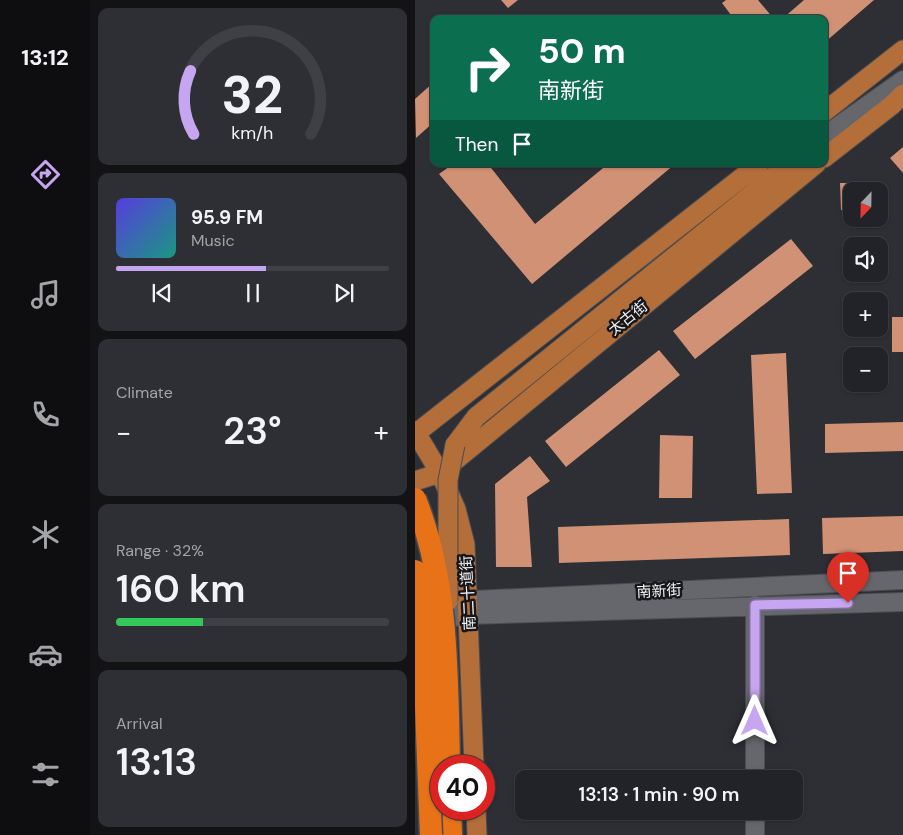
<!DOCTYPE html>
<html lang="en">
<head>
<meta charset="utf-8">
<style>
	body { margin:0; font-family:"DM Sans","Noto Sans SC",sans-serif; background:#2e2f34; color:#f1f3f6; height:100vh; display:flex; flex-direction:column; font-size:19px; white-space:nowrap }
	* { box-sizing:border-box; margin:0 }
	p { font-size:16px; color:#a2a4a8 }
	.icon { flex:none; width:28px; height:28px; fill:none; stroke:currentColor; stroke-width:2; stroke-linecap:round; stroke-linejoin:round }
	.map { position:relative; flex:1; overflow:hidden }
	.panel { display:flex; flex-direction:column; gap:8px; padding:8px; background:#131316; width:325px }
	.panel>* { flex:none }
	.top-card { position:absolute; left:15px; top:15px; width:398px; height:152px; border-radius:10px; box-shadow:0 1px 4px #0004,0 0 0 1px #3f4045; background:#0b6e4f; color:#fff; overflow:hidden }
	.needle { width:32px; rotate:202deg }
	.buttons { position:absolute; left:428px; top:182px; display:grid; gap:10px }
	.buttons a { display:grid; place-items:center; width:45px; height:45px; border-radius:10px; background:#222328; box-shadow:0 1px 4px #0004,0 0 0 1px #3f4045; font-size:25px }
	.speed { position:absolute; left:15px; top:755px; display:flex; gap:10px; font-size:25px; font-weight:700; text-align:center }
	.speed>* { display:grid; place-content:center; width:65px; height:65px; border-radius:50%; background:#222328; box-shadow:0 1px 4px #0004,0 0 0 1px #3f4045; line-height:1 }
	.speed .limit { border:8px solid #d22; background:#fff; color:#111 }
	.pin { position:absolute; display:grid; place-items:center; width:42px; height:42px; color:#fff; margin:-51px -21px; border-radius:50% 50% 50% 0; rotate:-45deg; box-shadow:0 0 5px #0007 }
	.pin .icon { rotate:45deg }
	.me { position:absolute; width:55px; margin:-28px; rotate:0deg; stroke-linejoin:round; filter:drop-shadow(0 0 4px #0008) }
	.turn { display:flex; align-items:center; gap:18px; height:105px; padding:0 25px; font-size:22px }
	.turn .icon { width:65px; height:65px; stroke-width:2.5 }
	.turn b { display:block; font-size:35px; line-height:42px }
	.then { display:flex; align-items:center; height:48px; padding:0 25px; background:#0003; gap:10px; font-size:19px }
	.big { font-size:38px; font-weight:600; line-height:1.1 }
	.panel .card { flex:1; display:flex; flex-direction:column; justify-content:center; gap:8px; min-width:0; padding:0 18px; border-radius:10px; background:#2e2f34 }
	.panel .dial { align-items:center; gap:0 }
	.dial svg { height:130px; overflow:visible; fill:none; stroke:#3f4045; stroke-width:7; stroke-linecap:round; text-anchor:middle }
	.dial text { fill:#f1f3f6; stroke:none }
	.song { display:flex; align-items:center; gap:15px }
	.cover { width:60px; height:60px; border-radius:8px; background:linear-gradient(135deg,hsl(250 70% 55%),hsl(170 70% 35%)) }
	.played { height:5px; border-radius:2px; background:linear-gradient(90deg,#c6a6f0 55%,#3f4045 55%) }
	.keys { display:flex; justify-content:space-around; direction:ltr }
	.heat { display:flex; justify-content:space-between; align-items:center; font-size:28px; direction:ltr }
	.charge { height:8px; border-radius:4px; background:linear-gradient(90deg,#34c759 32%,#3f4045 0) }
	.trip { position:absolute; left:100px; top:770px; width:288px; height:50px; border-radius:10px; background:#222328; box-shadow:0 1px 4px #0004,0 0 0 1px #3f4045; font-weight:600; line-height:50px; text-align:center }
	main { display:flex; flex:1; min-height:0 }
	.dock { display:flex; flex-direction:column; width:90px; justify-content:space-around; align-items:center; background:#0e0e10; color:#a2a4a8 }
	.dock .icon { width:35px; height:35px }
	.dock .active { color:#c6a6f0 }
	.dock b { font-size:22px; color:#f1f3f6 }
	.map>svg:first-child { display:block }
	.building { fill:#d19174 }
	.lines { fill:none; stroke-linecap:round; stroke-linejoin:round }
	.secondary-casing { stroke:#4b4c51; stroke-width:20 }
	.primary-casing { stroke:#4b4c51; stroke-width:21 }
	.highway-casing { stroke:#4b4c51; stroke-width:25 }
	.secondary { stroke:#65676d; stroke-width:18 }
	.primary { stroke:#b46e3a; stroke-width:19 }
	.highway { stroke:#e87218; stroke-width:22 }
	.primary-bridge-casing { stroke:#4b4c51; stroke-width:21; stroke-linecap:butt }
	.highway-bridge-casing { stroke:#4b4c51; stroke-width:25; stroke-linecap:butt }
	.primary-bridge { stroke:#b46e3a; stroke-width:19 }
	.highway-bridge { stroke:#e87218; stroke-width:22 }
	.route-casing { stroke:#816c9c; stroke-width:12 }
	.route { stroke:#c6a6f0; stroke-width:9 }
	.labels { text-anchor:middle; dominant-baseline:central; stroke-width:5; stroke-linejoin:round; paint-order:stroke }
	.street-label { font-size:15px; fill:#f2f3f7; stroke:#17171a }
</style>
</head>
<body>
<main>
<nav class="dock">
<b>13:12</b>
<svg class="icon active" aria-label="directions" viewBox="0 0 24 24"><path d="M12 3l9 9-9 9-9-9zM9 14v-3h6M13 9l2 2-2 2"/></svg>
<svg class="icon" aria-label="music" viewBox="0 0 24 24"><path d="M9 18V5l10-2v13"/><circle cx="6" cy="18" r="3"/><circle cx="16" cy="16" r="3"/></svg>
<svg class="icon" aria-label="phone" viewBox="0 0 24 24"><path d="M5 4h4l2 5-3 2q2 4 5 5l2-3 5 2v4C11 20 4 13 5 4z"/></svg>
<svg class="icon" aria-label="climate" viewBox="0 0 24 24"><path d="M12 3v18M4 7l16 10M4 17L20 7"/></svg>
<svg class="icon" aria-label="car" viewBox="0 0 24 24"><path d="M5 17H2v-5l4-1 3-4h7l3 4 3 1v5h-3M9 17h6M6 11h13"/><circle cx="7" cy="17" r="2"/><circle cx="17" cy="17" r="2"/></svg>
<svg class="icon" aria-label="filters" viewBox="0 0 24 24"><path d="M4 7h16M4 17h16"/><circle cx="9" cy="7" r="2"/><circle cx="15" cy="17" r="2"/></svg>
</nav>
<section class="panel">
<div class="card dial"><svg viewBox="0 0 100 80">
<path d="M14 69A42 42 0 1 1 86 69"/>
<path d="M14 69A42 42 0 0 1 12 30" stroke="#c6a6f0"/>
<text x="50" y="56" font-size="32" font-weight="700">32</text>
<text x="50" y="72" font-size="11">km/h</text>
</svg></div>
<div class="card">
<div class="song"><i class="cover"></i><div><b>95.9 FM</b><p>Music</p></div></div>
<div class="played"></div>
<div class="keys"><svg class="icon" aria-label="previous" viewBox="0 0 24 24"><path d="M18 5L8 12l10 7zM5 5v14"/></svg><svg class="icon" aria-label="pause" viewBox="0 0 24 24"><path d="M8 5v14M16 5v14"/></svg><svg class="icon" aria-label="next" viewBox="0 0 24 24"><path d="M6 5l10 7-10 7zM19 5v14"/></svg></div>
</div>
<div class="card"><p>Climate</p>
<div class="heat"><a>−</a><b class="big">23°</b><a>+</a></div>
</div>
<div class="card"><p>Range · 32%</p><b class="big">160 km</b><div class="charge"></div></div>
<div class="card"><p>Arrival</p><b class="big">13:13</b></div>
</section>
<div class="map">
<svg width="488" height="835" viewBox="0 0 488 835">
	<rect width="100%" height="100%" fill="#2e2f35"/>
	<path class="building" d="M 86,0 L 103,0 L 93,8 Z
		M 311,0 L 343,0 L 359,19 L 319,19 L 307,3 Z
		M 389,0 L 459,0 L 409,43 L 409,19 L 367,19 Z
		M 19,82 L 19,122 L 1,138 L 0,99 Z
		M 488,147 L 488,173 L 475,158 Z
		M 38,164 L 73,164 L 120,224 L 193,164 L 260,164 L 117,284 L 24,174 Z
		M 425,183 L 456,183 L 456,191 L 436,191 L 436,209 L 426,210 Z
		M 376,239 L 398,266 L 280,359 L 258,331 Z
		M 477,317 L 488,317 L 488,352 L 477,352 Z
		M 244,350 L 265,375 L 151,467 L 130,441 Z
		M 371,353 L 377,493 L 342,494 L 336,355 Z
		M 488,422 L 488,451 L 410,453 L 410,424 Z
		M 245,435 L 278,436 L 277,498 L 244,498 Z
		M 115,456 L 135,481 L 112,497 L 117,567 L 81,567 L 80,484 Z
		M 488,516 L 488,551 L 408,554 L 407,518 Z
		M 374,519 L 375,555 L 144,563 L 143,527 Z"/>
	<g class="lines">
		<g class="secondary-casing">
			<path id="secondary" d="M 409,136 L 488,80
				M 39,601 L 488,580
				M 15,620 L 54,615 L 488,602
				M 340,779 L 340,605
				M 340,835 L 340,811"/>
		</g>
		<g class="primary-casing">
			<path id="primary" d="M 409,112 L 488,50
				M 409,158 L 477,105 L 488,94
				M 0,431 L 25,473 L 41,509 L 50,544 L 59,766
				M 0,434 L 344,164
				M 40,445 L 61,417 L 374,164
				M 0,481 L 25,473 L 401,164
				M 61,809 L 62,835"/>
		</g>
		<g class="highway-casing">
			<path id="highway" d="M 35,809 L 36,835"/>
		</g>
		<use href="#secondary" class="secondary"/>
		<use href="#primary" class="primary"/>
		<use href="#highway" class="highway"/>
		<g class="primary-bridge-casing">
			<path id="primary-bridge" d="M 33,601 L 33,480 L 40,445"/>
		</g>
		<g class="highway-bridge-casing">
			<path id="highway-bridge" d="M 0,499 C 34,583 32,677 34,766
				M 0,571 L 5,591 L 8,630 L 16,835"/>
		</g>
		<use href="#primary-bridge" class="primary-bridge"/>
		<use href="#highway-bridge" class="highway-bridge"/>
	</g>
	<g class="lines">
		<g class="route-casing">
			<path id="route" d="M 340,721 L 340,605 L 433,603"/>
		</g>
		<use href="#route" class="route"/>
	</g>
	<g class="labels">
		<g class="street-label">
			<text transform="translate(213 318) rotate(-39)">太古街</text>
			<text transform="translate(244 591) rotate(-3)">南新街</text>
			<text transform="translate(53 593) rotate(-93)">南二十道街</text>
		</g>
	</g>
</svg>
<div class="buttons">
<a><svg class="needle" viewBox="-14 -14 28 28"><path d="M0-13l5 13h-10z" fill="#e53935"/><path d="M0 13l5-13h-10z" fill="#a2a4a8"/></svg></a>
<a><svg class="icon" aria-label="sound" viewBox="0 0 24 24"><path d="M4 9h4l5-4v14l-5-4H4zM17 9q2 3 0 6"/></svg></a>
<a>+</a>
<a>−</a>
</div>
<div class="speed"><div class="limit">40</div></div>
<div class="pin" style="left:433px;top:603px;background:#d93025"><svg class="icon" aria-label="arrive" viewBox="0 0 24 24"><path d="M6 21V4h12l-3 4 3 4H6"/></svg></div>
<svg class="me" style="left:340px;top:721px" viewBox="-20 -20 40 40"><path d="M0-17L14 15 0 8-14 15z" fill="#c6a6f0" stroke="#fff" stroke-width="4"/></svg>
<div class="trip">13:13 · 1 min · 90 m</div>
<div class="top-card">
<div class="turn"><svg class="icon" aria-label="right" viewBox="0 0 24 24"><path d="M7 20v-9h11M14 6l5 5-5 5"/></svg><div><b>50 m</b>南新街</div></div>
<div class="then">Then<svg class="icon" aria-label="arrive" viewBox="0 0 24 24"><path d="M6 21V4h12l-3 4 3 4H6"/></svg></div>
</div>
</div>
</main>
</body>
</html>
